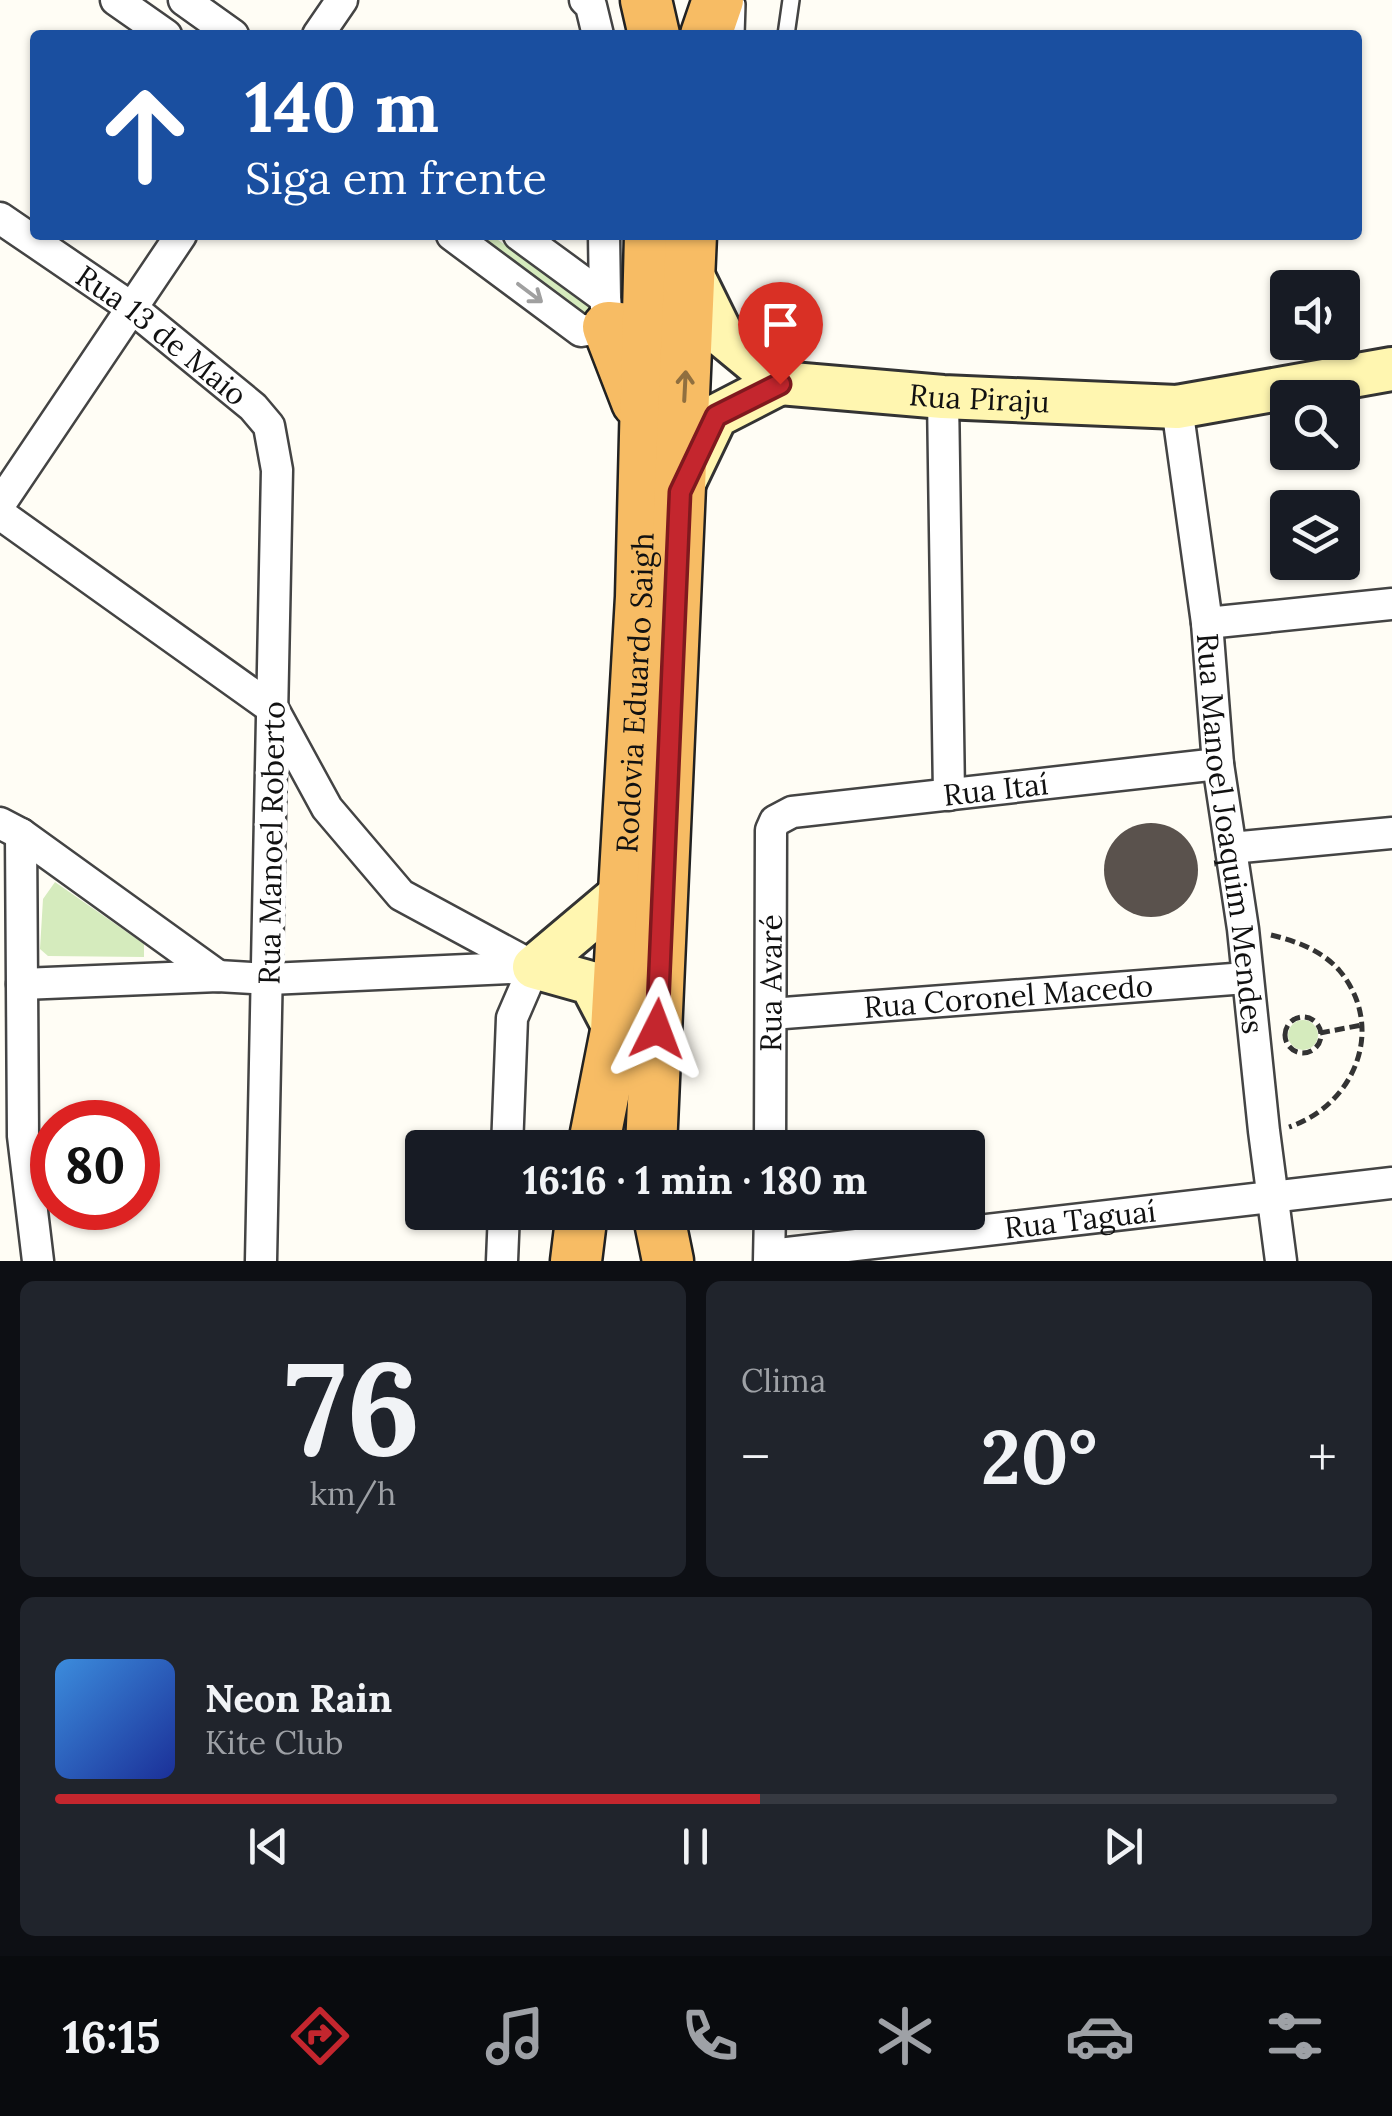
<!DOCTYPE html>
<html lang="pt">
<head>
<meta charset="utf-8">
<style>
	body { margin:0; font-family:Lora,serif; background:#20242c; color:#f1f3f6; height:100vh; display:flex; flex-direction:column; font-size:38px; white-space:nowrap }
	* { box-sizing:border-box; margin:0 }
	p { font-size:32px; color:#9ea1a6 }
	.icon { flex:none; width:55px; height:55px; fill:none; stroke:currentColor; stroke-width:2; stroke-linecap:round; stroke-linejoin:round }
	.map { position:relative; height:1261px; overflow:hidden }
	.details { display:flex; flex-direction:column; gap:20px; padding:20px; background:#0d0f14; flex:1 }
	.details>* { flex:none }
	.guide { position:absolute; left:30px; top:30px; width:1332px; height:210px; border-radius:10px; box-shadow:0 2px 8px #0004; background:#1a4fa0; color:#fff; overflow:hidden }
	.controls { position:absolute; left:1270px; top:270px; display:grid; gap:20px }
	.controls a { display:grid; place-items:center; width:90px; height:90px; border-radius:10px; background:#171b24; box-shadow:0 2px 8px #0004; font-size:50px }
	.speed { position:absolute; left:30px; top:1100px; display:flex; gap:20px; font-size:50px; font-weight:700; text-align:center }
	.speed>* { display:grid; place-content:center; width:130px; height:130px; border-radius:50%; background:#171b24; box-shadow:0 2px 8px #0004; line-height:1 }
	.speed .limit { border:15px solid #d22; background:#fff; color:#111 }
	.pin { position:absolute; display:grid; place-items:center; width:85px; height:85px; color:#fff; margin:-102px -42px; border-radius:50% 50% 50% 0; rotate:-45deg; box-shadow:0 0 10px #0007 }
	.pin .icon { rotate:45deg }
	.me { position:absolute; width:110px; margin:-55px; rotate:3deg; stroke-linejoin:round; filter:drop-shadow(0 0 8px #0008) }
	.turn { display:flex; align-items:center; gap:35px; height:210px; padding:0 50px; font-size:45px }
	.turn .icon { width:130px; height:130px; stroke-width:2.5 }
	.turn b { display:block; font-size:70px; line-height:85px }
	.big { font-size:75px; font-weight:700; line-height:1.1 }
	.details .card { flex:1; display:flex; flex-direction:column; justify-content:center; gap:15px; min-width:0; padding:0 35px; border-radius:15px; background:#20242c }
	.details .dial { align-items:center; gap:0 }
	.dial b { font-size:130px; line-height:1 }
	.song { display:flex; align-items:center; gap:30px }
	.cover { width:120px; height:120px; border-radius:15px; background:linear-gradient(135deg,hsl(210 70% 55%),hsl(230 70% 35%)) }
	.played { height:10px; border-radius:5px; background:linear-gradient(90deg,#c4262e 55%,#363941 55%) }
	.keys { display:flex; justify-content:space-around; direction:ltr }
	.heat { display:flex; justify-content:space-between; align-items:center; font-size:55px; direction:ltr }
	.details .tiles { flex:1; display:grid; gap:20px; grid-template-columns:1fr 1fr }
	.card:last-child { grid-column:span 2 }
	.trip { position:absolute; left:405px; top:1130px; width:580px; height:100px; border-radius:10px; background:#171b24; box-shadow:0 2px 8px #0004; font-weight:700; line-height:100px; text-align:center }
	.tab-bar { display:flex; height:160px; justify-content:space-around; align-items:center; background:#090b0e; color:#9ea1a6 }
	.tab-bar .icon { width:70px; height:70px }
	.tab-bar .active { color:#c4262e }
	.tab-bar b { font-size:45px; color:#f1f3f6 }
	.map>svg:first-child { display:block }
	.green { fill:#d5ebbd }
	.building { fill:#5a524d }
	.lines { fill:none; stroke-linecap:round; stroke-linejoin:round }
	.service-casing { stroke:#444; stroke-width:20 }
	.minor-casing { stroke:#444; stroke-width:35 }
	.secondary-casing { stroke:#333; stroke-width:48 }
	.trunk-casing { stroke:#222; stroke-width:55 }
	.path { stroke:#333; stroke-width:5; stroke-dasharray:10 5; stroke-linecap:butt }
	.service { stroke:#fff; stroke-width:15 }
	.minor { stroke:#fff; stroke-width:30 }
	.secondary { stroke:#fff6b0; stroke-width:42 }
	.trunk { stroke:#f7bc64; stroke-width:50 }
	.oneway { stroke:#a0a0a0 }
	.oneway2 { stroke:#906f3f }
	.route-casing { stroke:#7f191e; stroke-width:25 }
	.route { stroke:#c4262e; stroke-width:18 }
	.labels { text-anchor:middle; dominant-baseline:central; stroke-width:10; stroke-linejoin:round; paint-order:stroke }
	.street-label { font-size:30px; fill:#111; stroke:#fff }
</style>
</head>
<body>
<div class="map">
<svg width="1392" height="1261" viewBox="0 0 1392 1261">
	<rect width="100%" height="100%" fill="#fffdf5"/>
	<path class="green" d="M 474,235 L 491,235 L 591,306 L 587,315 Z
		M 55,882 L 144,944 L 144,957 L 48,956 L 40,949 L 43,899 Z
		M1288 1035a15 15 0 1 1 30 0a15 15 0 1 1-30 0Z"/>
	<path class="building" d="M1104 870a47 47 0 1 1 94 0a47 47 0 1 1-94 0Z"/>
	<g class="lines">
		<g class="service-casing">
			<path id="service" d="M 736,35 L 737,4
				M 786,35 L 791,0"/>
		</g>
		<g class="minor-casing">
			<g id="minor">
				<path d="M 116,0 L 166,35"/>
				<path d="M 184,0 L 233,35"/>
				<path d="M 585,0 L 591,6 L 598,35"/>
				<path d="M 318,35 L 342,0"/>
				<path id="s1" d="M 0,218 L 132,308 L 253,407 L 269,426 L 277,470 L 261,1261"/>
				<path d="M 452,235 L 581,331 L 608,327 L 605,298 L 519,235"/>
				<path d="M 604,235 L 605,298"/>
				<path d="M 943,397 L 949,795"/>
				<path id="s2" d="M 1177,407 L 1207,623 L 1218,764 L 1243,929 L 1264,1131 L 1281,1261"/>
				<path d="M 0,504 L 181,235"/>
				<path d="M 0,514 L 273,709 L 327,808 L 401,895 L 534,967"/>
				<path d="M 1207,623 L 1392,604"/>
				<path d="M 0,823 L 21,834 L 218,976"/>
				<path d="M 21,834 L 23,1136 L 38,1261"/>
				<path d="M 1231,848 L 1392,833"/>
				<path d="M 22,984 L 218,976 L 269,979 L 533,967"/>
				<path id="s3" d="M 771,1014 L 1246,978"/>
				<path d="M 507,1148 L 512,1018 L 534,967"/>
				<path id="s4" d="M 770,1148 L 771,830 L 775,821 L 792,812 L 1218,764"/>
				<path id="s5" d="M 770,1255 L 1392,1183"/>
				<path d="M 502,1261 L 504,1212"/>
				<path d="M 769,1261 L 770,1212"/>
			</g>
		</g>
		<g class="secondary-casing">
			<g id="secondary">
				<path id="s6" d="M 780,383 L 943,397 L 1177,407 L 1392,369"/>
				<path d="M 682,487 L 716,416 L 780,383 L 722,335 L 690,270"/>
				<path d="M 616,1031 L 591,983 L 534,967 L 623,892"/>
			</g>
		</g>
		<g class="trunk-casing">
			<g id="trunk">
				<path d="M 646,0 L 654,35"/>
				<path d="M 706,35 L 718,0"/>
				<path d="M 637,402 L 608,327 L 648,331"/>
				<path id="s7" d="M 593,1148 L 616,1031 L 641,597 L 650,235"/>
				<path d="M 651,1148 L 691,235"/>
				<path d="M 658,1212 L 668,1261"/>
				<path d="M 576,1261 L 582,1212"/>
			</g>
		</g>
		<path class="path" d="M 1271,935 C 1296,941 1321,950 1339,970 C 1387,1027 1355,1105 1289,1127
			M1285 1035a18 18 0 1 1 36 0a18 18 0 1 1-36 0Z
			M 1320,1033 L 1362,1025"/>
		<use href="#service" class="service"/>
		<use href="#minor" class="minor"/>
		<use href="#secondary" class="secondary"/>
		<use href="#trunk" class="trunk"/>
	</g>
	<defs><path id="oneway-shaft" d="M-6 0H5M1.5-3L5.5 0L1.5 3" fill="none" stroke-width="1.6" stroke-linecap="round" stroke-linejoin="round" transform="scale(2.5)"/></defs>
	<use class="oneway" href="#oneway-shaft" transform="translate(530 293) rotate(37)"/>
	<use class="oneway2" href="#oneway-shaft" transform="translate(685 386) rotate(-87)"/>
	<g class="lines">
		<g class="route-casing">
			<path id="route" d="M 657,1029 L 680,492 L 716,416 L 780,384"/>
		</g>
		<use href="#route" class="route"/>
	</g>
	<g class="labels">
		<g class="street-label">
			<text stroke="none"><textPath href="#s1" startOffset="200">Rua 13 de Maio</textPath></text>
			<text stroke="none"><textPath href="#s6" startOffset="200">Rua Piraju</textPath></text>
			<text stroke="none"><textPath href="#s7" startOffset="458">Rodovia Eduardo Saigh</textPath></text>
			<text stroke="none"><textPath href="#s4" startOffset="552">Rua Itaí</textPath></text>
			<text stroke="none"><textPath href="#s2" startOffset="430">Rua Manoel Joaquim Mendes</textPath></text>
			<text transform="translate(271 843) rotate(-89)">Rua Manoel Roberto</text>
			<text stroke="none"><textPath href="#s4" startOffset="165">Rua Avaré</textPath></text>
			<text stroke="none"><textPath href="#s3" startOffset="238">Rua Coronel Macedo</textPath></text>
			<text stroke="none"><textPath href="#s5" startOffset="312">Rua Taguaí</textPath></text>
		</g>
	</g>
</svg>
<div class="controls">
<a><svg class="icon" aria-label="sound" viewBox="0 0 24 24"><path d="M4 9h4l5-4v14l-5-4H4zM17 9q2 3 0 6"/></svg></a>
<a><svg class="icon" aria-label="search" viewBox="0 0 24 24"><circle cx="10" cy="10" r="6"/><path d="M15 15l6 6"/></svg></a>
<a><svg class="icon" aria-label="layers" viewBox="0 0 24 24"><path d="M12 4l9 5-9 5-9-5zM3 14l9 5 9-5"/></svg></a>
</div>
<div class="speed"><div class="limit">80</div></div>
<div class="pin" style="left:780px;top:384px;background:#d93025"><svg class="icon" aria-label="arrive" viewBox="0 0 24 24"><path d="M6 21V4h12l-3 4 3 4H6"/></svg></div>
<svg class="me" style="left:657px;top:1029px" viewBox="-20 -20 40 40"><path d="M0-17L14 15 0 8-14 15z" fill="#c4262e" stroke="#fff" stroke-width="4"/></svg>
<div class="trip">16:16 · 1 min · 180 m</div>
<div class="guide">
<div class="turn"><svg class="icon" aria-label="ahead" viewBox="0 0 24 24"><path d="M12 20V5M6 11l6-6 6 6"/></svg><div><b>140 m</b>Siga em frente</div></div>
</div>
</div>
<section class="details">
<div class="tiles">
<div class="card dial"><b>76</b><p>km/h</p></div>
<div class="card"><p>Clima</p>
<div class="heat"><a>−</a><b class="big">20°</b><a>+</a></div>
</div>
<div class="card">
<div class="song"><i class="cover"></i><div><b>Neon Rain</b><p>Kite Club</p></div></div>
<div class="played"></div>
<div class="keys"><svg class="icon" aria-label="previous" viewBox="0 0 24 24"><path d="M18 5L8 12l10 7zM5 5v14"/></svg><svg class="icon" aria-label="pause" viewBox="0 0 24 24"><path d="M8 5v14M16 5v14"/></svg><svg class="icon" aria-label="next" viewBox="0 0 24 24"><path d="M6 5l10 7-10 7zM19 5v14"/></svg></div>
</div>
</div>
</section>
<nav class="tab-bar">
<b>16:15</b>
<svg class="icon active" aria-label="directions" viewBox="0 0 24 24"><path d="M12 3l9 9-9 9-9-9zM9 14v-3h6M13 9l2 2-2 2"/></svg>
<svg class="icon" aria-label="music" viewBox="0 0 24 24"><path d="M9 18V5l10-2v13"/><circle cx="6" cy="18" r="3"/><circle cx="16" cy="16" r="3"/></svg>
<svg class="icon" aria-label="phone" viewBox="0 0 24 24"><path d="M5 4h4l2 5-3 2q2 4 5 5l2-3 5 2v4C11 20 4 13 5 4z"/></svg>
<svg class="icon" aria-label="climate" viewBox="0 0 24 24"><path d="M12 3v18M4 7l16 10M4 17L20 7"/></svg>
<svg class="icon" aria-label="car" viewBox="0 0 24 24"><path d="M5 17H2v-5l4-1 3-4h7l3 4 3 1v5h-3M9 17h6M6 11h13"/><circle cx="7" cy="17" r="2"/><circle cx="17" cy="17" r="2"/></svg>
<svg class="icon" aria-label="filters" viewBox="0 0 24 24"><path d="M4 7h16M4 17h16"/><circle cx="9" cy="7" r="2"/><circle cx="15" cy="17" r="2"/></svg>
</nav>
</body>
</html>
